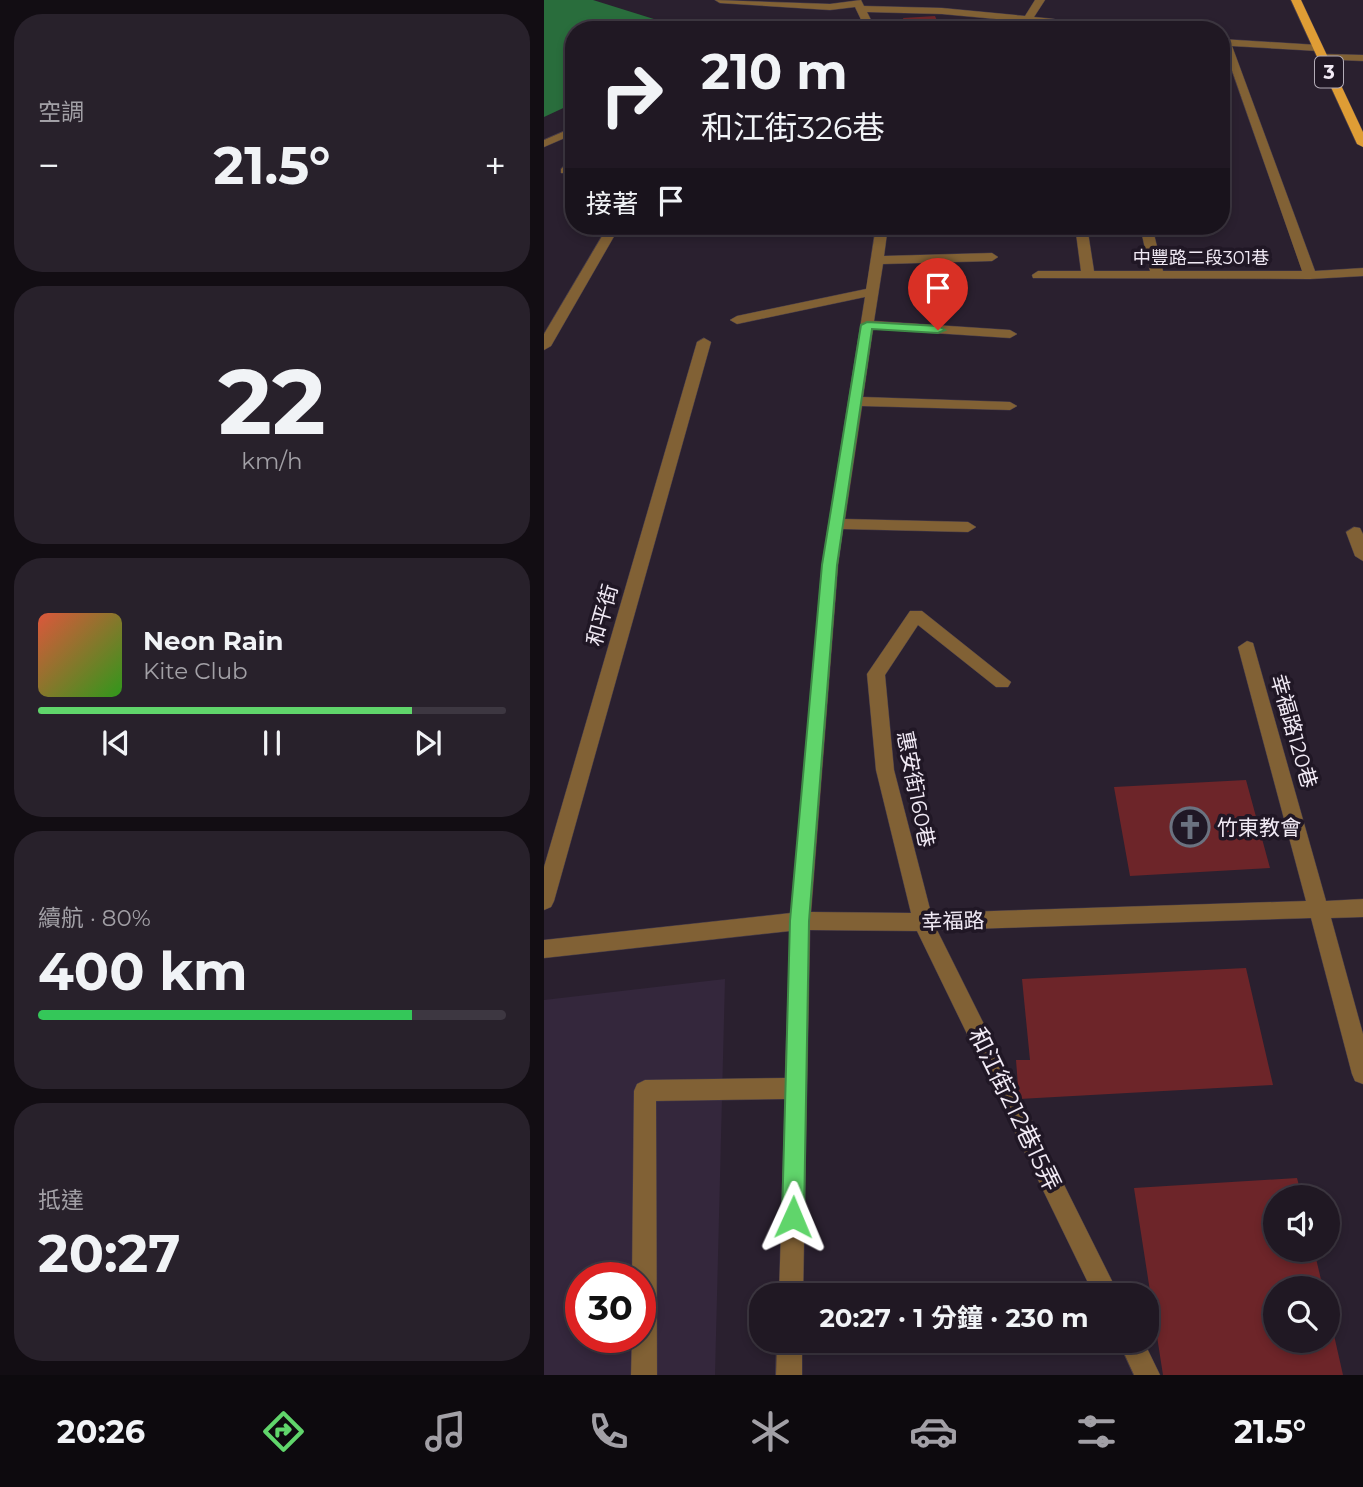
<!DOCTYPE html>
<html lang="zh-TW">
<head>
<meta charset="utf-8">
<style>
	body { margin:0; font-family:Montserrat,"Noto Sans TC",sans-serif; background:#28212b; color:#f1f3f6; height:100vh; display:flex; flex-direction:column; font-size:26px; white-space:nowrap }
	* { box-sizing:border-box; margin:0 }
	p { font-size:23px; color:#a2a0a6 }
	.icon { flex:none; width:38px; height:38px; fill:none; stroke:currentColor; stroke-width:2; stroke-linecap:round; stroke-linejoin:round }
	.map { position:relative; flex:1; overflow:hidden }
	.details { display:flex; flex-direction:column; gap:14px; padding:14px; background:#120d13; width:544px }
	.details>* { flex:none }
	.guide { position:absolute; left:21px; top:21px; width:665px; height:214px; border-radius:28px; box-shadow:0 4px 10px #0003,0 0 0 2px #3d3741; background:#201823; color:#f1f3f6; overflow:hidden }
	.tools { position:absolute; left:719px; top:1185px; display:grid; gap:14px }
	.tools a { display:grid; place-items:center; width:77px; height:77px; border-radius:50%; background:#201823; box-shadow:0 4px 10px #0003,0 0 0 2px #3d3741; font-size:35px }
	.speed { position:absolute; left:21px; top:1262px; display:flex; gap:14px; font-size:35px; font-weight:700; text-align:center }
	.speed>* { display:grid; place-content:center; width:91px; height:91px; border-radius:50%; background:#201823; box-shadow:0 4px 10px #0003,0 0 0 2px #3d3741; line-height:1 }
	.speed .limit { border:10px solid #d22; background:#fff; color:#111 }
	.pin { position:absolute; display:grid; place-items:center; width:60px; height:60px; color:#fff; margin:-72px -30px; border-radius:50% 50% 50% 0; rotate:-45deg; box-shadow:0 0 7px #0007 }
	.pin .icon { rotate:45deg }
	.me { position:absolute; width:77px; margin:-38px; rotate:1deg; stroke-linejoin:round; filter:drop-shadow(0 0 5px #0008) }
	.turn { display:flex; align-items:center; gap:24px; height:147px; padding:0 21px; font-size:32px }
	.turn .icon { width:91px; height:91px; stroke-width:2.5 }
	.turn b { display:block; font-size:49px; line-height:60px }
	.then { display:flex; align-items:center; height:66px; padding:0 21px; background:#0003; gap:14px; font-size:26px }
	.big { font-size:52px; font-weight:700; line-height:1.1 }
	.details .card { flex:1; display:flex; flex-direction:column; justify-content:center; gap:10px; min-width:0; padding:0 24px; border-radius:28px; background:#28212b }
	.details .dial { align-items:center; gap:0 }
	.dial b { font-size:91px; line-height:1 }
	.song { display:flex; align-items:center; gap:21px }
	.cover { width:84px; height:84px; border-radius:10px; background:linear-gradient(135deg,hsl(10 70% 55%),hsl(110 70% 35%)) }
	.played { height:7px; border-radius:4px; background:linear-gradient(90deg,#60d56b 80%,#3d3741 80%) }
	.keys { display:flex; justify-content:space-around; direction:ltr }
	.heat { display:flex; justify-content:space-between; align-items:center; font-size:38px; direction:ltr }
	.charge { height:10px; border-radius:5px; background:linear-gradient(90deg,#34c759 80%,#3d3741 0) }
	.trip { position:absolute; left:205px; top:1283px; width:410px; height:70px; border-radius:28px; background:#201823; box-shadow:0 4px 10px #0003,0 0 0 2px #3d3741; font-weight:700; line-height:70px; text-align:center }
	.menu { display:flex; height:112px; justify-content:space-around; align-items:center; background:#0d0a0e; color:#a2a0a6 }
	.menu .icon { width:49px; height:49px }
	.menu .active { color:#60d56b }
	.menu b { font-size:32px; color:#f1f3f6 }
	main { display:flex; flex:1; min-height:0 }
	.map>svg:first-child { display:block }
	.built { fill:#34273c; fill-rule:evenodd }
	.forest { fill:#296d3c }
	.building { fill:#6d2529 }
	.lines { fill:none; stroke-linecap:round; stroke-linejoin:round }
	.minor-casing { stroke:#463c4b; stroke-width:1 }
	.major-casing { stroke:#463c4b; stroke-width:1 }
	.minor { fill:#816135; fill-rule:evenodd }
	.major { fill:#df9d35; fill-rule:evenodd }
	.route { fill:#60d56b; stroke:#3e8a46; stroke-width:2 }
	.labels { text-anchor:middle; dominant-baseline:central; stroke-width:7; stroke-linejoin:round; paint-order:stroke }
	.far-street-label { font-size:18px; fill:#f1eaf5; stroke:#201725 }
	.shield { fill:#201725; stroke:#b2abb7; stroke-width:2 }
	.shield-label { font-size:19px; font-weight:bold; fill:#f1eaf5 }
	.street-label { font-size:21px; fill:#f1eaf5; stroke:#201725 }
	.poi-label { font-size:21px; fill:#f1eaf5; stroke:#201725; text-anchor:start }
	.near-street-label { font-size:24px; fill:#f1eaf5; stroke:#201725 }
</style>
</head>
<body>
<main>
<section class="details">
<div class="card"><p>空調</p>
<div class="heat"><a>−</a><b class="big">21.5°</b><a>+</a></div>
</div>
<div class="card dial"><b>22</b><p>km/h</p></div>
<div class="card">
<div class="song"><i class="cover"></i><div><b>Neon Rain</b><p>Kite Club</p></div></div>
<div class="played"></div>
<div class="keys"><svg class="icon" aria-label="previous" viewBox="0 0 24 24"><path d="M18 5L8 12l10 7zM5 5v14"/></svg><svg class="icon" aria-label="pause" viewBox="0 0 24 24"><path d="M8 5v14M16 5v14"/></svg><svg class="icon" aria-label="next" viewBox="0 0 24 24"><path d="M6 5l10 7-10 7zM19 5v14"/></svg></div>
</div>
<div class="card"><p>續航 · 80%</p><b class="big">400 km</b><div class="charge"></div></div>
<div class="card"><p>抵達</p><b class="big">20:27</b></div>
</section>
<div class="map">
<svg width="819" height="1375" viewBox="0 0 819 1375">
	<rect width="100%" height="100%" fill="#2a202f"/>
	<path class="built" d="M 181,979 L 171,1375 L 0,1375 L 0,1000 ZM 37,1278 L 96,1278 L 96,1337 L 37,1337 Z"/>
	<path class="forest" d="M 0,0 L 49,0 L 145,30 L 30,30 L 30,103 L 0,117 Z"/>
	<path class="building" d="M 391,16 L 394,23 L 439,19 L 444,30 L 363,30 L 359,18 Z
		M 702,780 L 726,868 L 586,876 L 570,787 Z
		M 702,968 L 729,1085 L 475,1099 L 472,1060 L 486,1060 L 478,979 Z
		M 753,1178 L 758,1197 L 732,1197 L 732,1250 L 770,1250 L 779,1288 L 732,1288 L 732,1340 L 784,1340 L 785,1313 L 799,1375 L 619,1375 L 590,1188 Z"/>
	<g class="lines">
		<g class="minor-casing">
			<path id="minor" d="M 171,0 L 286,4 L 317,0 L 320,6 L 398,8 L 481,16 L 491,0 L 501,0 L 490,17 L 510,19 L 534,30 L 520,30 L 505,24 L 398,14 L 323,12 L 332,30 L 322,30 L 311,7 L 286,10 L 176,3 Z
				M 677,39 L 774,45 L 779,48 L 774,51 L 688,46 L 771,271 L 819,268 L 819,276 L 766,279 L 489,278 L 488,275 L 494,271 L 537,271 L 531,226 L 543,226 L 550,271 L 606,271 L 596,226 L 608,226 L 619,271 L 758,271 Z
				M 778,54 L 819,55 L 819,61 L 774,59 L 774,55 Z
				M 30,127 L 30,134 L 0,147 L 0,140 Z
				M 30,156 L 30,167 L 25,173 L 17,173 L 17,169 Z
				M 64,226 L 76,226 L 7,346 L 0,350 L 0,334 Z
				M 332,226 L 344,226 L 340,256 L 448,253 L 454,257 L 448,261 L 339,264 L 330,321 L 466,330 L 473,334 L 466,338 L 329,329 L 319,397 L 466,402 L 473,406 L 466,410 L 318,406 L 301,519 L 424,522 L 432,527 L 424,532 L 299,529 L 294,565 L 267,912 L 367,913 L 332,770 L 323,674 L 366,611 L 378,611 L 467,682 L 464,687 L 452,687 L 374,625 L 341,675 L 350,770 L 387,913 L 762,901 L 694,647 L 703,641 L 709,643 L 782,901 L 819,899 L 819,917 L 787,918 L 819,1034 L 819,1084 L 811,1081 L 808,1074 L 767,918 L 393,930 L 575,1295 L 550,1295 L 373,931 L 266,930 L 259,1295 L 235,1295 L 241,1099 L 112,1101 L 113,1375 L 87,1375 L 88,1337 L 96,1337 L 96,1278 L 88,1278 L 90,1091 L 93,1084 L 101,1080 L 241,1078 L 246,931 L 0,958 L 0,940 L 247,913 L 278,565 L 321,297 L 193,324 L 186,320 L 193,316 L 322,289 Z
				M 160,338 L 167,342 L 10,901 L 7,907 L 0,910 L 0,867 L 153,342 Z
				M 810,527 L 816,528 L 819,534 L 819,561 L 811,556 L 802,532 Z
				M 233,1340 L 258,1340 L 258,1375 L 232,1375 Z
				M 574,1340 L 599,1340 L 616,1375 L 590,1375 Z"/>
		</g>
		<g class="major-casing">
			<path id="major" d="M 747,0 L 757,0 L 819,132 L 819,147 L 813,144 Z"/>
		</g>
		<use href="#minor" class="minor"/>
		<use href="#major" class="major"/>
	</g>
	<path class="route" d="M 323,322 L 394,326 L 401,330 L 394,333 L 328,329 L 293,565 L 265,921 L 260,1217 L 256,1225 L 249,1228 L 241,1225 L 238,1217 L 246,921 L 278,565 L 317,325 Z"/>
	<defs>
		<g id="church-ring" transform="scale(2.0125)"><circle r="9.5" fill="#201725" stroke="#6b7280" stroke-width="1.5"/><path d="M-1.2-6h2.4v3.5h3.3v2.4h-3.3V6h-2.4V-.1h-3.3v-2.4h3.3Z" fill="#6b7280"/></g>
	</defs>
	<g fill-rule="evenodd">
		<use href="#church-ring" x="646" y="827"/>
	</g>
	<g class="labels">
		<g class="far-street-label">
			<text x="657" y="258">中豐路二段301巷</text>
		</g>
		<rect class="shield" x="771" y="56.5" width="28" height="31" rx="5"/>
		<g class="shield-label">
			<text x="785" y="72">3</text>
		</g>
		<g class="street-label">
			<text transform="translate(58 615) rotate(-74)">和平街</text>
			<text transform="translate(750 731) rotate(74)">幸福路120巷</text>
			<text transform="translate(372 789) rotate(79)">惠安街160巷</text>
			<text transform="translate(409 921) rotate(-2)">幸福路</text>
		</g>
		<g class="poi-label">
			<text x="673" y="827">竹東教會</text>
		</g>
		<g class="near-street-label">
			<text transform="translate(471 1109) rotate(64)">和江街212巷15弄</text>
		</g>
	</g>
</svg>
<div class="tools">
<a><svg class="icon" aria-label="sound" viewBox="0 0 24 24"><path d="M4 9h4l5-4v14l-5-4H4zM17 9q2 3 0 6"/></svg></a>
<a><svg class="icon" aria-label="search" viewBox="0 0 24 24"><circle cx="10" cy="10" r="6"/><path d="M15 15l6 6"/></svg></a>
</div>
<div class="speed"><div class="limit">30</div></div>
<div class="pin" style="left:394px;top:330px;background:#d93025"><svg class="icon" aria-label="arrive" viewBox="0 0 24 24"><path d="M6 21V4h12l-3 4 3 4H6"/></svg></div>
<svg class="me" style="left:249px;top:1217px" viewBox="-20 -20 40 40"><path d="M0-17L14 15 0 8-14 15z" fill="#60d56b" stroke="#fff" stroke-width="4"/></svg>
<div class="trip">20:27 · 1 分鐘 · 230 m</div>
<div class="guide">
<div class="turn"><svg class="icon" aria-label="right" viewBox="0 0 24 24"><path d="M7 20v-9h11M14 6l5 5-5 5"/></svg><div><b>210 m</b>和江街326巷</div></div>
<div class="then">接著<svg class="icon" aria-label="arrive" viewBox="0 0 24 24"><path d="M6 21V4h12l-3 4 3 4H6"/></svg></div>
</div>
</div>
</main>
<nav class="menu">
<b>20:26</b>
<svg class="icon active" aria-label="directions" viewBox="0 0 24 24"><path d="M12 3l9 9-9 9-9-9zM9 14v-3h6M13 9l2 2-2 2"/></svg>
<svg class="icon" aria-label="music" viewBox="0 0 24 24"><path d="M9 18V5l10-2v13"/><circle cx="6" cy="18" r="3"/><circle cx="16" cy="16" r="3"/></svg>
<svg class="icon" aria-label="phone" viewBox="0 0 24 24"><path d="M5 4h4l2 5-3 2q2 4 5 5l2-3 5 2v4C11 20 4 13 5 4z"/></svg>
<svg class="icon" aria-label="climate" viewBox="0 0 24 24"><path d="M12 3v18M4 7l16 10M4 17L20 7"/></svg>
<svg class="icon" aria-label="car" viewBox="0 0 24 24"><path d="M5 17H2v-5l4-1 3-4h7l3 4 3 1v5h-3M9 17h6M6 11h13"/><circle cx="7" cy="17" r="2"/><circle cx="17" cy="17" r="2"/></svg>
<svg class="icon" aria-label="filters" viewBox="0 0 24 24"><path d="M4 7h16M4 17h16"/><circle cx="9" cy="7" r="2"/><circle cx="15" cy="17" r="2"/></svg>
<b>21.5°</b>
</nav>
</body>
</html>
